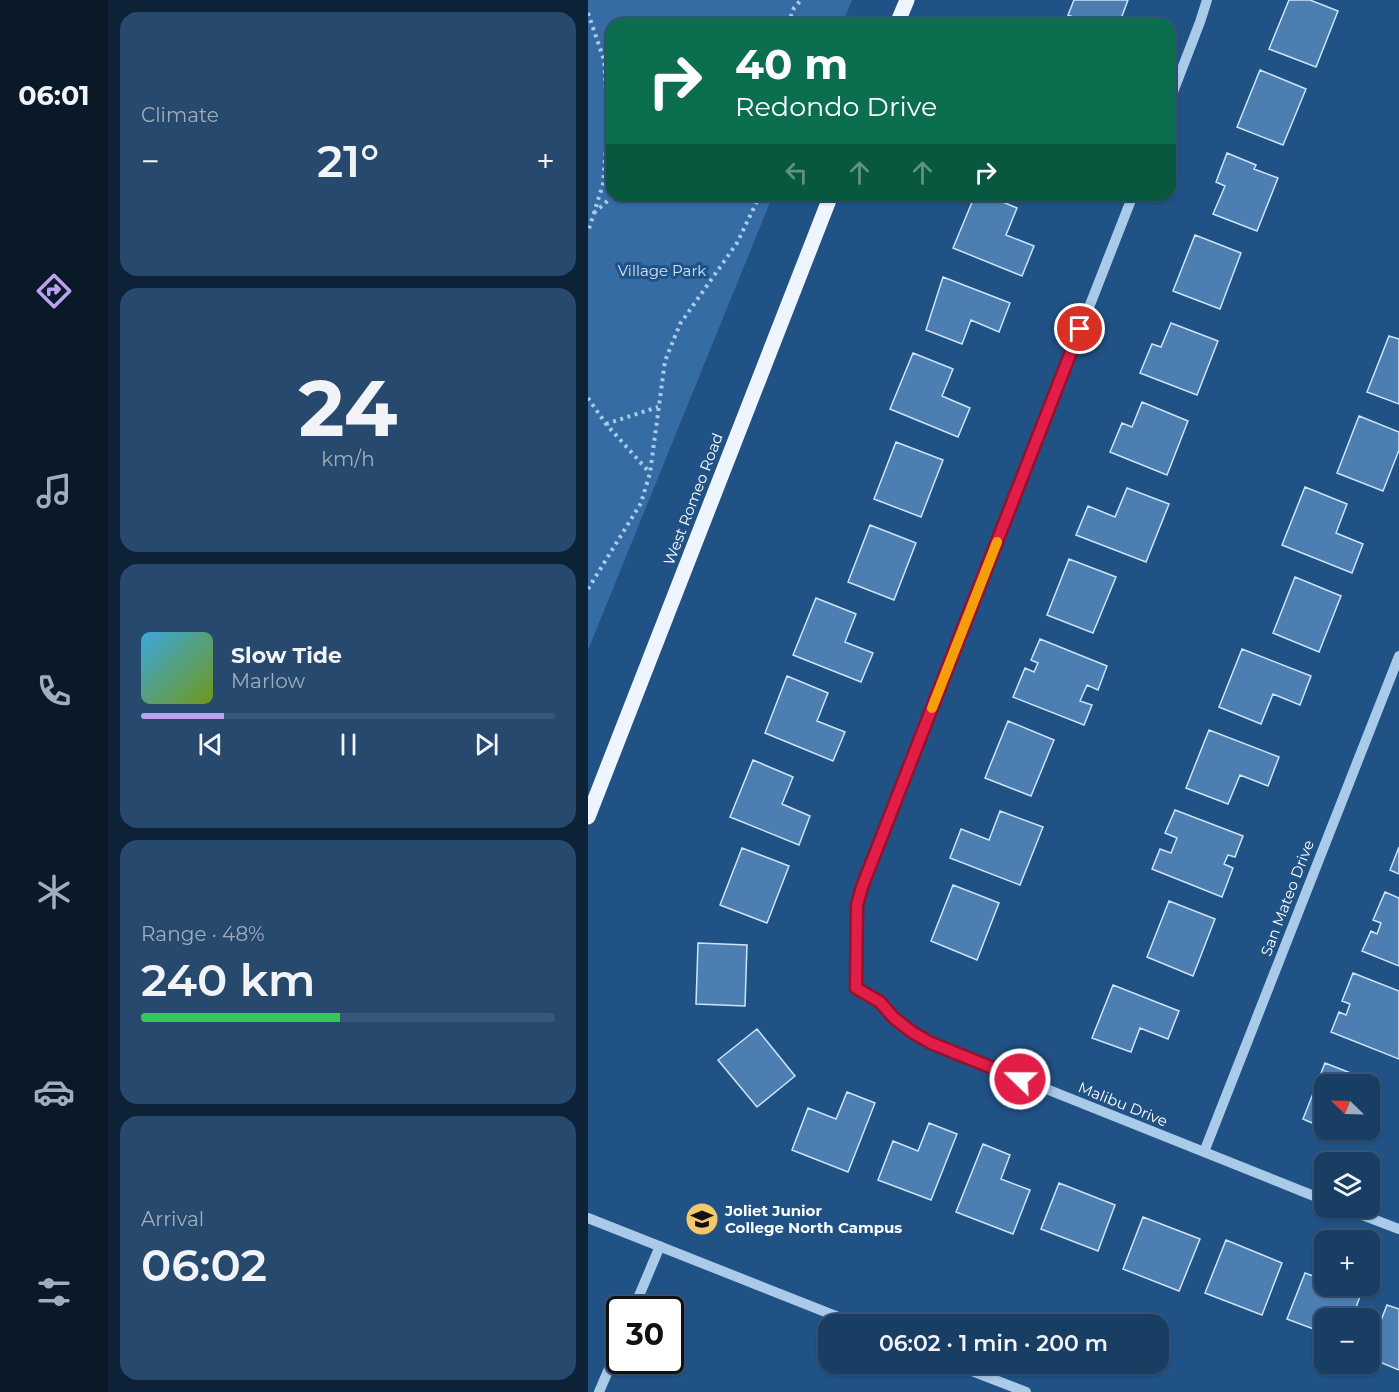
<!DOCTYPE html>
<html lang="en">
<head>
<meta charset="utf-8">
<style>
	body { margin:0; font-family:Montserrat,sans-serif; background:#26496d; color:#f1f3f6; height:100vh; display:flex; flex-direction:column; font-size:22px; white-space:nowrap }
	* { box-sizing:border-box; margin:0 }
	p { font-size:20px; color:#9faebf }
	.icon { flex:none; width:33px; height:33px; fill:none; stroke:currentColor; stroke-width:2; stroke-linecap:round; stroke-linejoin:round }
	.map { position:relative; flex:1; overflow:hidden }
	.details { display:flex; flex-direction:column; gap:12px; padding:12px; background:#0e2237; width:480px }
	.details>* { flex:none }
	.guide { position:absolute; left:18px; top:18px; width:570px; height:183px; border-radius:18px; box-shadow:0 2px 4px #0004,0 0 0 2px #375778; background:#0b6e4f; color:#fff; overflow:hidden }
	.needle { width:39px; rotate:293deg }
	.tools { position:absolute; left:726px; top:1074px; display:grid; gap:12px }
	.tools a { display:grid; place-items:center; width:66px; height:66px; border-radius:12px; background:#193e64; box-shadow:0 2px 4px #0004,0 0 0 2px #375778; font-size:30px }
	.speed { position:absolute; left:18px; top:1296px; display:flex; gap:12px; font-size:30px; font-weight:700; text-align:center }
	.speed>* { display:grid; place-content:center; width:78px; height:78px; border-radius:50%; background:#193e64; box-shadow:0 2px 4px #0004,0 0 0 2px #375778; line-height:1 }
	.speed .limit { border:3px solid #111; border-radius:9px; background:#fff; color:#111 }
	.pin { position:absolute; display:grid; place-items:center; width:51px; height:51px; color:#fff; margin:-26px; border:3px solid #fff; border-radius:50%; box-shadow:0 2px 6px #0007 }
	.me { position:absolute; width:66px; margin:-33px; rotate:292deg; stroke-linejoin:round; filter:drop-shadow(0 0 4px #0008) }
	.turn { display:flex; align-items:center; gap:21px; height:126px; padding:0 30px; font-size:27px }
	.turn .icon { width:78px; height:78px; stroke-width:2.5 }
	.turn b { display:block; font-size:42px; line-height:51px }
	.lanes { display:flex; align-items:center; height:57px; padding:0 30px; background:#0003; justify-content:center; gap:30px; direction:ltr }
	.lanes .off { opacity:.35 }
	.big { font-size:45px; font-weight:600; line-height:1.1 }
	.details .widget { flex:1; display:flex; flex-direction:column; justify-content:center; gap:9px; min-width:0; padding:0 21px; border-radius:18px; background:#26496d }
	.details .dial { align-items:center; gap:0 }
	.dial b { font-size:78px; line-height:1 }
	.song { display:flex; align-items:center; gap:18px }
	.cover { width:72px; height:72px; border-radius:9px; background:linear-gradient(135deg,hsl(200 70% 55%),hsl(80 70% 35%)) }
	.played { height:6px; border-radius:3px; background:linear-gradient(90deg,#bca0f2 20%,#375778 20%) }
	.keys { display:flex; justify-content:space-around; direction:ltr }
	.heat { display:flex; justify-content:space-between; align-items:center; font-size:33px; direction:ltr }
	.charge { height:9px; border-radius:4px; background:linear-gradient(90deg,#34c759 48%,#375778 0) }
	.trip { position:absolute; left:230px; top:1314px; width:351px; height:60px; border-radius:18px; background:#193e64; box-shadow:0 2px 4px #0004,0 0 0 2px #375778; font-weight:600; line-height:60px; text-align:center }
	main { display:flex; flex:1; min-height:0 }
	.dock { display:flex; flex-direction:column; width:108px; justify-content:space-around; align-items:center; background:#0a1928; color:#9faebf }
	.dock .icon { width:42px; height:42px }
	.dock .active { color:#bca0f2 }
	.dock b { font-size:27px; color:#f1f3f6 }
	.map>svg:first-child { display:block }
	.green { fill:#356ca3 }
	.building { fill:#4d7eb1; stroke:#cfe3f7; stroke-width:1.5 }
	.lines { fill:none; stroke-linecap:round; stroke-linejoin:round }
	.path { stroke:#aacaea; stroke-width:4; stroke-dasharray:3 4.5; stroke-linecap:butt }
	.minor { stroke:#aacaea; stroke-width:10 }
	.major { stroke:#eef5fe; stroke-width:15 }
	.route-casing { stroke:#92132f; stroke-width:15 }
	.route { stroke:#e11d48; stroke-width:10 }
	.slow { stroke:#f59e0b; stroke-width:10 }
	.labels { text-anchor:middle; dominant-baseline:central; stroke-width:6; stroke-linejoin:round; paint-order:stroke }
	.park-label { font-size:15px; fill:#cfe3f7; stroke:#215286 }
	.street-label { font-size:15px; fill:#fff; stroke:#215286 }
	.poi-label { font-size:15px; font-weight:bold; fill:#fff; stroke:#215286; text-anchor:start }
</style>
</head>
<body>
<main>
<nav class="dock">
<b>06:01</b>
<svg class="icon active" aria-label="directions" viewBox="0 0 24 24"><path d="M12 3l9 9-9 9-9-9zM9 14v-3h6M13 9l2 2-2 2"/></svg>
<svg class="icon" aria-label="music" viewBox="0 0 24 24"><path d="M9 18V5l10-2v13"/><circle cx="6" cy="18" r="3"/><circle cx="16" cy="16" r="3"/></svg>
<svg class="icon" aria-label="phone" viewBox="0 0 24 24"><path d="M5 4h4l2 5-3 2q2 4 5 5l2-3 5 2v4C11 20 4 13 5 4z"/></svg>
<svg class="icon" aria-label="climate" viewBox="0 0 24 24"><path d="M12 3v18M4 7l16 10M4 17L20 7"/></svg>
<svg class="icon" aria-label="car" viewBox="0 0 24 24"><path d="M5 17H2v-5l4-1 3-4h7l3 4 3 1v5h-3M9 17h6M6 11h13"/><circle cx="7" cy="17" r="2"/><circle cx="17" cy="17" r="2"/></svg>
<svg class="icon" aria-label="filters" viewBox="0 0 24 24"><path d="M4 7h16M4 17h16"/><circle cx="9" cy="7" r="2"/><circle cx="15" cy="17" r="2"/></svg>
</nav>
<section class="details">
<div class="widget"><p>Climate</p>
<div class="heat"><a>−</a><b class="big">21°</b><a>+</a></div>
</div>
<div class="widget dial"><b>24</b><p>km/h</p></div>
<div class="widget">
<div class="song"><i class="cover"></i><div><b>Slow Tide</b><p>Marlow</p></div></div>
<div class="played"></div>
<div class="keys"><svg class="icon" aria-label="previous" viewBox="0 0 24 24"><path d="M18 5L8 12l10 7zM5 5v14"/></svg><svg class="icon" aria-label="pause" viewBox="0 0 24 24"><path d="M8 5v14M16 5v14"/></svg><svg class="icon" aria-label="next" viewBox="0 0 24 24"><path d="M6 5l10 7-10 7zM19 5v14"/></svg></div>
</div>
<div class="widget"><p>Range · 48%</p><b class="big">240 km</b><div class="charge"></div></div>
<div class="widget"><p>Arrival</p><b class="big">06:02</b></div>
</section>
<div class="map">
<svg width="811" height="1392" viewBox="0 0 811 1392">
	<rect width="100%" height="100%" fill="#215286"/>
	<path class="green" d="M 0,0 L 264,0 L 254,24 L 24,24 L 24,195 L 185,195 L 0,650 Z"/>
	<path class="building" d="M 486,0 L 540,0 L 531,24 L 503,24 L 480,15 Z
		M 701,0 L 722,0 L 750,11 L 728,67 L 681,49 Z
		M 672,70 L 718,89 L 695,145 L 649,127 Z
		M 639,153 L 668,165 L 666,169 L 690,178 L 669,231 L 625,214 L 637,186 L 628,182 Z
		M 387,195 L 398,195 L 429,208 L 418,235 L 446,246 L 434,276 L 365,248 Z
		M 607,235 L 653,253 L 632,309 L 585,291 Z
		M 355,277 L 422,303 L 411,332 L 383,320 L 374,344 L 338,330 Z
		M 583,323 L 630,341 L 609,395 L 552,373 L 564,344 L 573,347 Z
		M 801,336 L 811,339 L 811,404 L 779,392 Z
		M 325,353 L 365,369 L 354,396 L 382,408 L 370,437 L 302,409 Z
		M 554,402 L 600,421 L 579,475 L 522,452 L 534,423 L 544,427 Z
		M 771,416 L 811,432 L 811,450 L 795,491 L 749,473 Z
		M 308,442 L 355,460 L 333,517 L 286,499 Z
		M 717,487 L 759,504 L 748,533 L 775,544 L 764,573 L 694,545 Z
		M 539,488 L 581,504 L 558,562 L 488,535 L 500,506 L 527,517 Z
		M 282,525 L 328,543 L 306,600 L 260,582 Z
		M 481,559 L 528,577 L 505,633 L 459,615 Z
		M 707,577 L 753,596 L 731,652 L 685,633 Z
		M 228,598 L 268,614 L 257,642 L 285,653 L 273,682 L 205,655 Z
		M 452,639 L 519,666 L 510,690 L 499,685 L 492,701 L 504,705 L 496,725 L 425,697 L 437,668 L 446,672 L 450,663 L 443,660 Z
		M 654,649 L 723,676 L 712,705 L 685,694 L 673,724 L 631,707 Z
		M 199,676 L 240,693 L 229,721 L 257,732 L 245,761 L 177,733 Z
		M 420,721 L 466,740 L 443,796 L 397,778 Z
		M 621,730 L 691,757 L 680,786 L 652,775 L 640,804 L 598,788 Z
		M 165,760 L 205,777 L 194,804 L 222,816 L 211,845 L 142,817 Z
		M 587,810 L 655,836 L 647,857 L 640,855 L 636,864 L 645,868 L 634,897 L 564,869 L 572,849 L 583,853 L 589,838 L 577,833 Z
		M 412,811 L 455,827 L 432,885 L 362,858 L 373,829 L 401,840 Z
		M 811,847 L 811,874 L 802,870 Z
		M 154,848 L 201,866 L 179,923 L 132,905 Z
		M 365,885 L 411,903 L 389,960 L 343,941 Z
		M 797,892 L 811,898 L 811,966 L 774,951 L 783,931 L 789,934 L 793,923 L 785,920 Z
		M 581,901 L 627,919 L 605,976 L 559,957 Z
		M 110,943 L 159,945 L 157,1006 L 108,1004 Z
		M 765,973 L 811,991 L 811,1059 L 743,1032 L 751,1012 L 758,1015 L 762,1004 L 754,1001 Z
		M 525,985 L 591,1011 L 580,1039 L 552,1028 L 543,1052 L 504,1038 Z
		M 169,1029 L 207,1076 L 169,1107 L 130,1060 Z
		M 737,1063 L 783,1081 L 782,1086 L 736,1084 L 736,1128 L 715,1119 Z
		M 259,1092 L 287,1103 L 260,1172 L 204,1150 L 220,1108 L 248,1119 Z
		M 341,1123 L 369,1134 L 343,1200 L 290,1180 L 305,1141 L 330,1151 Z
		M 741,1130 L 764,1130 L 761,1137 Z
		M 395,1144 L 422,1155 L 413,1179 L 442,1190 L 425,1234 L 368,1212 Z
		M 471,1183 L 527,1205 L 510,1251 L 453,1229 Z
		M 555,1217 L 612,1239 L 591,1291 L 535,1269 Z
		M 638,1240 L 694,1263 L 674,1315 L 617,1293 Z
		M 717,1273 L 736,1280 L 736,1286 L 750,1286 L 773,1294 L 764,1318 L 736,1318 L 736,1333 L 699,1319 Z
		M 799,1305 L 811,1309 L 811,1370 L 782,1358 L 782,1348 Z"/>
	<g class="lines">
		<path class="path" d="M 0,13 L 16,60 L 20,121 L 15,184 L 0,232
			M 200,24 L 206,8 L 213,0
			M 6,213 L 26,195
			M 0,398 L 18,424 L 62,473
			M 18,424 L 70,407
			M 0,589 L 53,503 L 62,473 L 77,361 L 92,324 L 149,243 L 172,195"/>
		<path class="minor" d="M 582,100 L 612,22 L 619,0
			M 545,195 L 274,887 L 269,905 L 268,988 L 292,1002 L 306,1018 L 324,1032 L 343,1043 L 736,1200
			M 616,1152 L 811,656
			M 756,1208 L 811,1229
			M 0,1218 L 268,1324
			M 45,1310 L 72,1246
			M 366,1364 L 438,1392
			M 11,1392 L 32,1343"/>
		<path class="major" d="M 309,24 L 319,0
			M 0,817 L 243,195"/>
	</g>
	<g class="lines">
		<g class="route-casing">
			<path id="route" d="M 432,1079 L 343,1043 L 324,1032 L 306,1018 L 292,1002 L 268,988 L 269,905 L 274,887 L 492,329"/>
		</g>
		<use href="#route" class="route"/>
		<path class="slow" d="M 344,708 L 409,542"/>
	</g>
	<defs>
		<g id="university-disc" transform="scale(1.725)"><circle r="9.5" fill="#f6c86c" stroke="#215286"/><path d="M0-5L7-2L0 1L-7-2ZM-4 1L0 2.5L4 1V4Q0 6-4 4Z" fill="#111"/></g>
	</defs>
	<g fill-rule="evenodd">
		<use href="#university-disc" x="114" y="1219"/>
	</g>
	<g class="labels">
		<g class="park-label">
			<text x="74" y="270">Village Park</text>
		</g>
		<g class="street-label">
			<text transform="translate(105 499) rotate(-69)">West Romeo Road</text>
			<text transform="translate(699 898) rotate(-69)">San Mateo Drive</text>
			<text transform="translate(535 1104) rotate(22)">Malibu Drive</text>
		</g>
		<g class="poi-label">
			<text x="137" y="1210">Joliet Junior<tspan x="137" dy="17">College North Campus</tspan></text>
		</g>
	</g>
</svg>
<div class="tools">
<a><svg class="needle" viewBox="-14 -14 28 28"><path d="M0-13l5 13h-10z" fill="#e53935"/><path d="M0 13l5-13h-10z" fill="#9faebf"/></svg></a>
<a><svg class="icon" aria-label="layers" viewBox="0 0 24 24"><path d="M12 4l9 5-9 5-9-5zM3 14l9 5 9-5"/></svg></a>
<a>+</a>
<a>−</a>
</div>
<div class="speed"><div class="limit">30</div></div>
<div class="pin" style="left:492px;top:329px;background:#d93025"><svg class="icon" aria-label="arrive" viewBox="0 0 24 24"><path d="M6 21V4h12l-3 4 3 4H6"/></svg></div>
<svg class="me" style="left:432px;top:1079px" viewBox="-20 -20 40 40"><circle r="17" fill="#e11d48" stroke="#fff" stroke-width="3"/><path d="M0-11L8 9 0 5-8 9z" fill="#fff"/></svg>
<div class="trip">06:02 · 1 min · 200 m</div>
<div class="guide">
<div class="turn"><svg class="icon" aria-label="right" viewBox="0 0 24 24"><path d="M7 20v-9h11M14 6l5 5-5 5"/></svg><div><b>40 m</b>Redondo Drive</div></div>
<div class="lanes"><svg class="icon off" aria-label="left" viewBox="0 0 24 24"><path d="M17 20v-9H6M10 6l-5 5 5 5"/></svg><svg class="icon off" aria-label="ahead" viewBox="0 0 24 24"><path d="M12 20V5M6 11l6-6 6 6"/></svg><svg class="icon off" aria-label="ahead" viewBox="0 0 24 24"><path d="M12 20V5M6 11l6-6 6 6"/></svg><svg class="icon" aria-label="right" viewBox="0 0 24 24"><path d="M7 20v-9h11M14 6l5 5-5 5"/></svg></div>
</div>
</div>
</main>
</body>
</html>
